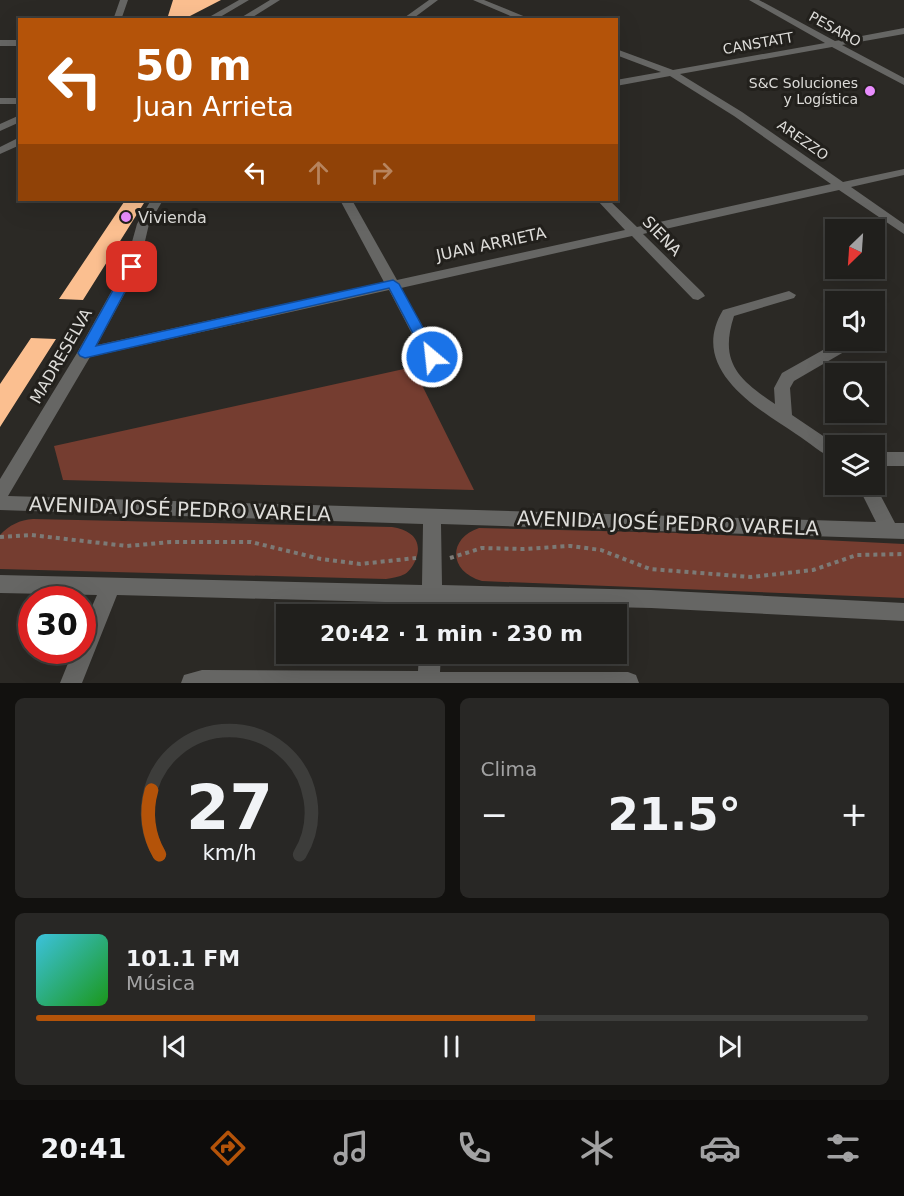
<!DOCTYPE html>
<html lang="es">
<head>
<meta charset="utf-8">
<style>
	body { margin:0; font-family:"DejaVu Sans",sans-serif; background:#282725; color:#f1f3f6; height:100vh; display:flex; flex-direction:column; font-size:22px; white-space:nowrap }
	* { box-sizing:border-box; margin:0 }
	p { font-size:20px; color:#a2a2a3 }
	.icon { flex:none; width:33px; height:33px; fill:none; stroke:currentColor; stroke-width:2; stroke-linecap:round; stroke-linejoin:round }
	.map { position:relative; height:683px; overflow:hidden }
	.drawer { display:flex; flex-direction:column; gap:15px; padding:15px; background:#12110f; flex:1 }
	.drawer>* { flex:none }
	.banner { position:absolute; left:18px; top:18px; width:600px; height:183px; border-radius:0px; box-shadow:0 6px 24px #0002,0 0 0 2px #3d3d3b; background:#b45309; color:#fff; overflow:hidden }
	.needle { width:39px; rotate:205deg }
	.controls { position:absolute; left:825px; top:219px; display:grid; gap:12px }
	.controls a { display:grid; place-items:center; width:60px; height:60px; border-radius:0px; background:#201f1c; box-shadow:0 6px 24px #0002,0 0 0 2px #3d3d3b; font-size:30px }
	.speed { position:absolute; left:18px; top:586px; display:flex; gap:12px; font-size:30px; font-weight:700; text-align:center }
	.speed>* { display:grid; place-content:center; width:78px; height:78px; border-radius:50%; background:#201f1c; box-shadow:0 6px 24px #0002,0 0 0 2px #3d3d3b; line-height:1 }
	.speed .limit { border:9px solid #d22; background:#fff; color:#111 }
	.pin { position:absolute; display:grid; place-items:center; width:51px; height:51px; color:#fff; margin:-26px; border-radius:12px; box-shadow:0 3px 9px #0006 }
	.me { position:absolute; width:66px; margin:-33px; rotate:332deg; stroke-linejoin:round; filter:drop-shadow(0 0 4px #0008) }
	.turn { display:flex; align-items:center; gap:21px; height:126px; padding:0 18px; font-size:27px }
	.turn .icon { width:78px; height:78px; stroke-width:2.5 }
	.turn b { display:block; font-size:42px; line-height:51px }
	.lanes { display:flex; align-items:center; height:57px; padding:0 18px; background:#0003; justify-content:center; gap:30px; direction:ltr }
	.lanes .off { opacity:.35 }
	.big { font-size:45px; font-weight:800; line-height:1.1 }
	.drawer .card { flex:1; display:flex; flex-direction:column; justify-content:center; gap:9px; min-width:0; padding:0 21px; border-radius:9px; background:#282725 }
	.drawer .dial { align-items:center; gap:0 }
	.dial svg { height:156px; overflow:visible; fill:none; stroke:#3d3d3b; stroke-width:7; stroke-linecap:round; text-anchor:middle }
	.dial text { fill:#f1f3f6; stroke:none }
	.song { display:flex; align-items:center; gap:18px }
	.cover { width:72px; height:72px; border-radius:9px; background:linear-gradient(135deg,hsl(190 70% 55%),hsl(120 70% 35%)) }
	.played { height:6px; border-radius:3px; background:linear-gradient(90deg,#b45309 60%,#3d3d3b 60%) }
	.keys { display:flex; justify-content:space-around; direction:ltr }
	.heat { display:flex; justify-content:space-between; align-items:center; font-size:33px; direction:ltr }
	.drawer .tiles { flex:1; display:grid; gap:15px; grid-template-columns:1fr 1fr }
	.card:last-child { grid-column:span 2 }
	.trip { position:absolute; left:276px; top:604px; width:351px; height:60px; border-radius:0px; background:#201f1c; box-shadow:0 6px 24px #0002,0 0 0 2px #3d3d3b; font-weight:800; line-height:60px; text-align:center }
	.menu { display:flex; height:96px; justify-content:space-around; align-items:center; background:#0d0c0b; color:#a2a2a3 }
	.menu .icon { width:42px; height:42px }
	.menu .active { color:#b45309 }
	.menu b { font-size:27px; color:#f1f3f6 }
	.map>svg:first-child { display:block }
	.green { fill:#753d30 }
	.building { fill:#fbbf90 }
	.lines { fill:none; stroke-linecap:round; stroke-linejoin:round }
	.path { stroke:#7c7a76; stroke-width:4; stroke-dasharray:4 4; stroke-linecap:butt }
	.minor { fill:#666664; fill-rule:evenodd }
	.route { fill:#1a73e8; stroke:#114b97; stroke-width:1.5 }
	.poi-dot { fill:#e98dfe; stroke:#22201c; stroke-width:2 }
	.labels { text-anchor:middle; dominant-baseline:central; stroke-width:6; stroke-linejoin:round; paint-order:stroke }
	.far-street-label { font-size:14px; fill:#dddcd9; stroke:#22201c }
	.far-poi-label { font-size:14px; fill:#dddcd9; stroke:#22201c; text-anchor:end }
	.poi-label { font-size:16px; fill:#dddcd9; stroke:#22201c; text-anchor:start }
	.street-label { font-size:16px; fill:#dddcd9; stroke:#22201c }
	.near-street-label { font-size:20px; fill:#dddcd9; stroke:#22201c }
</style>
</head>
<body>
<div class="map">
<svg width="904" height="683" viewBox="0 0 904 683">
	<rect width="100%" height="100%" fill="#2b2925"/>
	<path class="green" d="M 413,367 L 474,490 L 63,480 L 54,446 Z
		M 33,519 L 392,527 C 410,530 423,539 416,559 C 414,564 410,571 405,574 C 399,577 392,578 386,579 L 0,569 L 0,535 C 9,525 20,520 33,519 Z
		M 479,528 L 682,533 L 904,544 L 904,598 L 482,581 C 449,572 447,539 479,528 Z"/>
	<path class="building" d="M 173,0 L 221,0 L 190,16 L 168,16 Z
		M 124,202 L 144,203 L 83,300 L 59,299 Z
		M 31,338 L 56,339 L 0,427 L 0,384 Z"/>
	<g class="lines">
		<path class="path" d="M 0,537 L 31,535 L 127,546 L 171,542 L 251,542 L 321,559 L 360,564 L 416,558
			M 450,558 L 482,548 L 523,549 L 570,546 L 601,550 L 650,569 L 751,577 L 813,570 L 857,555 L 904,554"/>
		<path class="minor" d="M 120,0 L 128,0 L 121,20 L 113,20 Z
			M 239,0 L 249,0 L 215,20 L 204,20 Z
			M 270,0 L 280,0 L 248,20 L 237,20 Z
			M 429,0 L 438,0 L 411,20 L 401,20 Z
			M 473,0 L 484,0 L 533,20 L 520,20 Z
			M 749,0 L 759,0 L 835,41 L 904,28 L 904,34 L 842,45 L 904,78 L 904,85 L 832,47 L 680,74 L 742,112 L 843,182 L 904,169 L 904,175 L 851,187 L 904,224 L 904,234 L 839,190 L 643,234 L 703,293 L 705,296 L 698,300 L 693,299 L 632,236 L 401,288 L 440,357 L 432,362 L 424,357 L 389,290 L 90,357 L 8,496 L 876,522 L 857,484 L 874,484 L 874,483 L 895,523 L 904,523 L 904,539 L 441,524 L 442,585 L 651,590 L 904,603 L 904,621 L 651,608 L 442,603 L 442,615 L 422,615 L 422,603 L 117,595 L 82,683 L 60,683 L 73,651 L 82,651 L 82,629 L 97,595 L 0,593 L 0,575 L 422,585 L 423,524 L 0,510 L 0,479 L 77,353 L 125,267 L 137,224 L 151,200 L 163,200 L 149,224 L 139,267 L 97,345 L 384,282 L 340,200 L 352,200 L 397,280 L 625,230 L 597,200 L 609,200 L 637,227 L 831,184 L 734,116 L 670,76 L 616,86 L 616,80 L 661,72 L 616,55 L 616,49 L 673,70 L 825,43 Z
			M 0,40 L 20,40 L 20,46 L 0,46 Z
			M 0,98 L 20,98 L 20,104 L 0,104 Z
			M 20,115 L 20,122 L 0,131 L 0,124 Z
			M 20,137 L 20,145 L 0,154 L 0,147 Z
			M 789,291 L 796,295 L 794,298 L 734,316 C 719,362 738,379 775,404 L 774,388 L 782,373 L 839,341 L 849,341 L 852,345 L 849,349 L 794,381 L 790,388 L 792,415 L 838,446 L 836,446 L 836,459 C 822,455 809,442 796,434 C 755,407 688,368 723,310 Z
			M 874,452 L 904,452 L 904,466 L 874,466 Z
			M 419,654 L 441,654 L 440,672 L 628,672 L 636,675 L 639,683 L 181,683 L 184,675 L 202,670 L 418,671 Z"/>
	</g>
	<path class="route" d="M 132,264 L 138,267 L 96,346 L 393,280 L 399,284 L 439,357 L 432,361 L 427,360 L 389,288 L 85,358 L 80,356 L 78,353 L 126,267 Z"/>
	<g class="poi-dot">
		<circle cx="870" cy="91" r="6"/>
		<circle cx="126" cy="217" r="6"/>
	</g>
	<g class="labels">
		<g class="far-street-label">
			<text transform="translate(835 29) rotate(29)">PESARO</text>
			<text transform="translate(758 43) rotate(-10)">CANSTATT</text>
			<text transform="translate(803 140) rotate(35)">AREZZO</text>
		</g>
		<g class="far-poi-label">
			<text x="858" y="83">S&amp;C Soluciones<tspan x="858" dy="16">y Logística</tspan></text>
		</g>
		<g class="poi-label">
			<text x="138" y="217">Vivienda</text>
		</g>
		<g class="street-label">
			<text transform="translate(662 236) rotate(46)">SIENA</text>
			<text transform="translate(491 244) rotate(-12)">JUAN ARRIETA</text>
			<text transform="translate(61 356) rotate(-60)">MADRESELVA</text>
		</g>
		<g class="near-street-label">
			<text transform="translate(180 509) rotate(2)">AVENIDA JOSÉ PEDRO VARELA</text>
			<text transform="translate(668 523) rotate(2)">AVENIDA JOSÉ PEDRO VARELA</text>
		</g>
	</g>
</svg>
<div class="controls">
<a><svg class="needle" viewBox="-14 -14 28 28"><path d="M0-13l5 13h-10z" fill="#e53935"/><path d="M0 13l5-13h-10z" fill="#a2a2a3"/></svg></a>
<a><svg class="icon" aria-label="sound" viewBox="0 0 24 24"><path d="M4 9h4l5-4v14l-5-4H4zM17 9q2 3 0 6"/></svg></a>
<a><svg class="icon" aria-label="search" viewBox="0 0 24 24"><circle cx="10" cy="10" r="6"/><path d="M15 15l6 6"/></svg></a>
<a><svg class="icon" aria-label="layers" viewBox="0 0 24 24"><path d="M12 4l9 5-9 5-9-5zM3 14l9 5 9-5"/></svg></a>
</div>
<div class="speed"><div class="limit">30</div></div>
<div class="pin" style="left:132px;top:267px;background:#d93025"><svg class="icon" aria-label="arrive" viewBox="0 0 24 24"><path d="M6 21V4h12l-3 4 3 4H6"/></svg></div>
<svg class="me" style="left:432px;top:357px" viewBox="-20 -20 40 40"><circle r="17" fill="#1a73e8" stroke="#fff" stroke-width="3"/><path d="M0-11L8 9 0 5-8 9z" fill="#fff"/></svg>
<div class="trip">20:42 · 1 min · 230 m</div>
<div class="banner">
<div class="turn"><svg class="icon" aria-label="left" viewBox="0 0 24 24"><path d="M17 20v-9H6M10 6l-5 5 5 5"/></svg><div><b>50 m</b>Juan Arrieta</div></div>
<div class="lanes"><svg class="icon" aria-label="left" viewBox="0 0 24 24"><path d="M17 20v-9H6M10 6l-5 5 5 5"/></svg><svg class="icon off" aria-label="ahead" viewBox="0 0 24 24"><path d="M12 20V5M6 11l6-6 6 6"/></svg><svg class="icon off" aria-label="right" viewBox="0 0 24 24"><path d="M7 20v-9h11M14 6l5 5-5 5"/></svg></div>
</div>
</div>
<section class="drawer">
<div class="tiles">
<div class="card dial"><svg viewBox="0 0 100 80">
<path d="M14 69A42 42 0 1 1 86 69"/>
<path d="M14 69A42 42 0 0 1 10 36" stroke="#b45309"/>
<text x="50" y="56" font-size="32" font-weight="700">27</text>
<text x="50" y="72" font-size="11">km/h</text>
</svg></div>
<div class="card"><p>Clima</p>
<div class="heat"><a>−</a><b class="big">21.5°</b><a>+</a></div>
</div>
<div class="card">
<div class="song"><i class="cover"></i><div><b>101.1 FM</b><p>Música</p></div></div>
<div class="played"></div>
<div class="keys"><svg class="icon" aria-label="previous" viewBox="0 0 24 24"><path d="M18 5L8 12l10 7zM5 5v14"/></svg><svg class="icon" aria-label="pause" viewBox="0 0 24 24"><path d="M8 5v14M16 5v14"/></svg><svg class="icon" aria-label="next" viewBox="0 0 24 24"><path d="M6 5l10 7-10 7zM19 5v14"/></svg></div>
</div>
</div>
</section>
<nav class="menu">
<b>20:41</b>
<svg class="icon active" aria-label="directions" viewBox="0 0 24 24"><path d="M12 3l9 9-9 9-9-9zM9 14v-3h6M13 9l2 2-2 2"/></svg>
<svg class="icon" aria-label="music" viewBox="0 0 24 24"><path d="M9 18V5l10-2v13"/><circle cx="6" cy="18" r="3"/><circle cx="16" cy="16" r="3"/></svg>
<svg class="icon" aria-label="phone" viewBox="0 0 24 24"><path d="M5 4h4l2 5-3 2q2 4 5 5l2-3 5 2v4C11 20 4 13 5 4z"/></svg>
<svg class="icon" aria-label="climate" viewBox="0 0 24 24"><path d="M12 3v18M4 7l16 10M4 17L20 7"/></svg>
<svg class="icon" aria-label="car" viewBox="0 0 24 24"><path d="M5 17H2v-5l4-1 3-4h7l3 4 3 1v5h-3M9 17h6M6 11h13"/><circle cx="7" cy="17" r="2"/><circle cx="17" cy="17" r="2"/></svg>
<svg class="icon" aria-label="filters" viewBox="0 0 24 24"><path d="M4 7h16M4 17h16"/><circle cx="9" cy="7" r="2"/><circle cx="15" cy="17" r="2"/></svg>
</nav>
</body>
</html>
